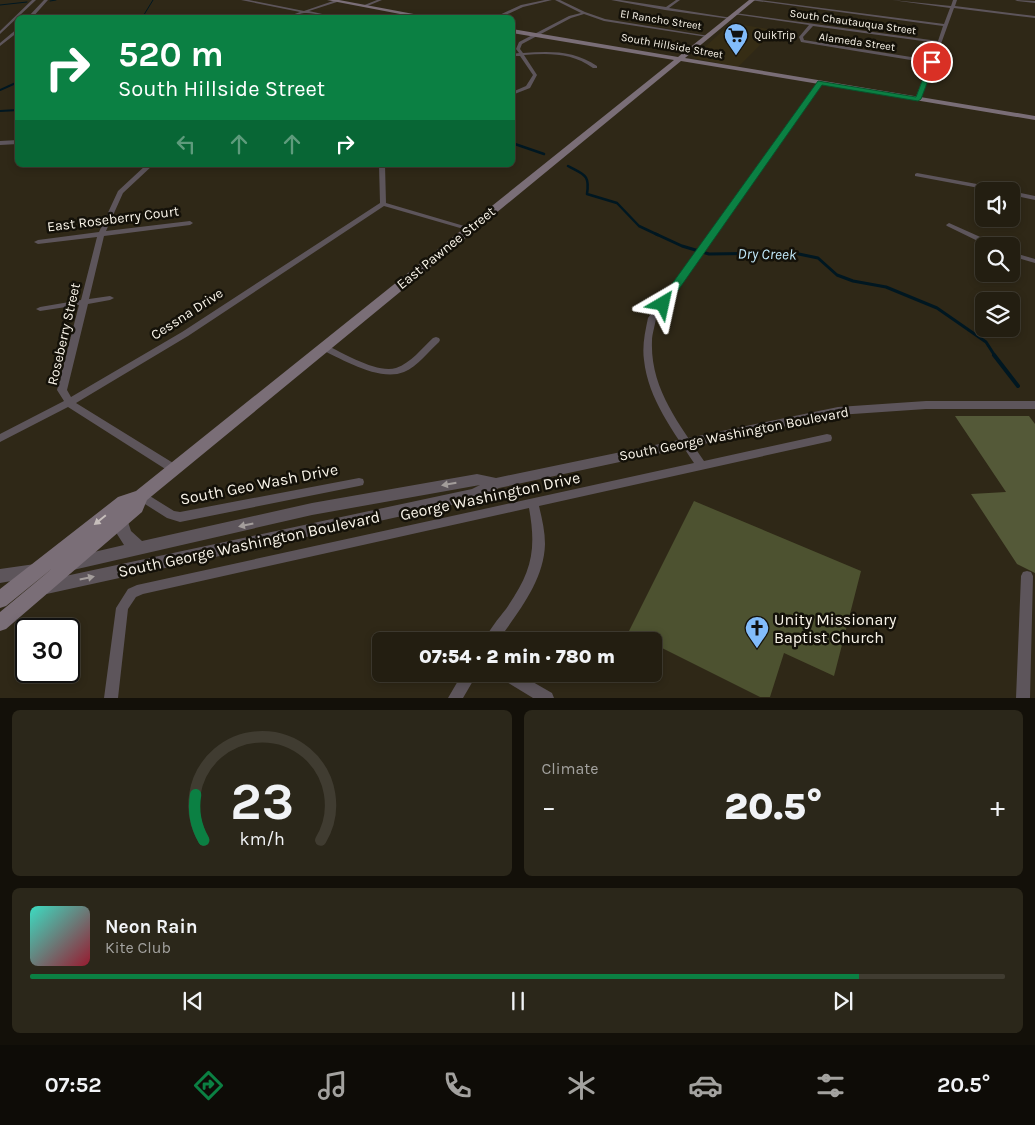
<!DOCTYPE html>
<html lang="en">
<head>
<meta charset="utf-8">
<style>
	body { margin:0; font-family:Karla,sans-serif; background:#2b271a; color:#f1f3f6; height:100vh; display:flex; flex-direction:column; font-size:19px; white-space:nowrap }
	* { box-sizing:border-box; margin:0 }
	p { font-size:16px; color:#a3a29f }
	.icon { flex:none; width:28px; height:28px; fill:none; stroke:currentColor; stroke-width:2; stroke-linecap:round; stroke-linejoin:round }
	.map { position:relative; height:698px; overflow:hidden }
	.drawer { display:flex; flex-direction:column; gap:12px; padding:12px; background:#131009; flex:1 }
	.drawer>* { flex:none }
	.banner { position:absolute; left:15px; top:15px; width:500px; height:152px; border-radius:8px; box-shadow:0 2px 8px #0003,0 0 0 1px #403c31; background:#0b8043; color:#fff; overflow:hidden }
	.controls { position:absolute; left:975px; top:182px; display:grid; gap:10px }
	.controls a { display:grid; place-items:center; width:45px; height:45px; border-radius:8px; background:#231e11; box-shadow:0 2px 8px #0003,0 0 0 1px #403c31; font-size:25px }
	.speed { position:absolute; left:15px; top:618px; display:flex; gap:10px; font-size:25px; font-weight:700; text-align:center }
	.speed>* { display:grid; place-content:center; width:65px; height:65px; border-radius:50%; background:#231e11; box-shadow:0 2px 8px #0003,0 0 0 1px #403c31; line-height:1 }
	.speed .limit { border:2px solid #111; border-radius:8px; background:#fff; color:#111 }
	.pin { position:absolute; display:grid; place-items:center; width:42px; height:42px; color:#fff; margin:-21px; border:2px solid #fff; border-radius:50%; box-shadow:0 1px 5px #0007 }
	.me { position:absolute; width:55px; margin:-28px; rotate:36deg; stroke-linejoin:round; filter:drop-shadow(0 0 4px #0008) }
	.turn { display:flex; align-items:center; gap:18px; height:105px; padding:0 20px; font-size:22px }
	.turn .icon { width:65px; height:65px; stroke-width:2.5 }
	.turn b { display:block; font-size:35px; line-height:42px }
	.lanes { display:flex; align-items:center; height:48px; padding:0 20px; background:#0003; justify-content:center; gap:25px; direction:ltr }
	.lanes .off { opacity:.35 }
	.big { font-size:38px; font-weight:800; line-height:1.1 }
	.drawer .tile { flex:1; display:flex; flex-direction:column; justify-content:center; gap:8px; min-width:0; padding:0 18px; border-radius:8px; background:#2b271a }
	.drawer .dial { align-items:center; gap:0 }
	.dial svg { height:130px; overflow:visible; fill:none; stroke:#403c31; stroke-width:7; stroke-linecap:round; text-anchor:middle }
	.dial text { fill:#f1f3f6; stroke:none }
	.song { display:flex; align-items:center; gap:15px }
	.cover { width:60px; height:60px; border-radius:8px; background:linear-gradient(135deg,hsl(170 70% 55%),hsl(350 70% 35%)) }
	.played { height:5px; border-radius:2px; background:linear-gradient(90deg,#0b8043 85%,#403c31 85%) }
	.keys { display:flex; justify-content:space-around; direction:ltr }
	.heat { display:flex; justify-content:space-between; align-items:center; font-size:28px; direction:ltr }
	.drawer .tiles { flex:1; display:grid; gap:12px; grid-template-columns:1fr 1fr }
	.tile:last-child { grid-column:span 2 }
	.trip { position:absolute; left:372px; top:632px; width:290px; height:50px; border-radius:8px; background:#231e11; box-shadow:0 2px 8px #0003,0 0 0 1px #403c31; font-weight:800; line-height:50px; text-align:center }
	.tabs { display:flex; height:80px; justify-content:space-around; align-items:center; background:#0e0c07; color:#a3a29f }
	.tabs .icon { width:35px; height:35px }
	.tabs .selected { color:#0b8043 }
	.tabs b { font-size:22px; color:#f1f3f6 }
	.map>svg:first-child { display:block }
	.built { fill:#362d15 }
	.green { fill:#4d5230 }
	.forest { fill:#545938 }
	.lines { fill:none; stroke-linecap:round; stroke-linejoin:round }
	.stream-far4 { stroke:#001721; stroke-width:1 }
	.stream-far3 { stroke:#001721; stroke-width:2 }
	.stream-far2 { stroke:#001721; stroke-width:2.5 }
	.stream-far1 { stroke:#001721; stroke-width:3 }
	.stream { stroke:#001721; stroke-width:4 }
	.minor { fill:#5d555b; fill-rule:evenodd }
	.tertiary { fill:#5d555b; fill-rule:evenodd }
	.secondary { fill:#7a6e77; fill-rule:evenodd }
	.oneway { fill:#a39d9b }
	.oneway2 { fill:#c6bebb }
	.route { fill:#0b8043; stroke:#07532c }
	.labels { text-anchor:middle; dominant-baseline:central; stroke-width:5; stroke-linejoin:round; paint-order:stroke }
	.far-street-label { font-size:11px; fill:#f9f4e9; stroke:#141109 }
	.far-poi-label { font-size:11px; fill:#f9f4e9; stroke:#141109; text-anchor:start }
	.street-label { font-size:14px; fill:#f9f4e9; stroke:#141109 }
	.water-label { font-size:15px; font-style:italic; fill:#c1e9fb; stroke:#141109 }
	.near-street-label { font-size:16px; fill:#f9f4e9; stroke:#141109 }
	.near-poi-label { font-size:16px; fill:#f9f4e9; stroke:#141109; text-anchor:start }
</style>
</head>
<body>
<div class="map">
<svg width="1035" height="698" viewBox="0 0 1035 698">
	<rect width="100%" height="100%" fill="#2f2817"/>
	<path class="built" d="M 731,23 L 775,30 L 738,67 L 693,58 Z"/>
	<path class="green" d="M 694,501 L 861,571 L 834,676 L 784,653 L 770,697 L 760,697 L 654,644 L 654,641 L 629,631 Z"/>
	<path class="forest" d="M 955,416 L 1029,416 L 1035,424 L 1035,573 L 1017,564 L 971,494 L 1006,492 Z"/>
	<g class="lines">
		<path class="stream-far4" d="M 50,1 L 56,0
			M 0,5 L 27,2
			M 142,18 L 153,0"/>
		<path class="stream-far3" d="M 0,90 L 18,82
			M 0,111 L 18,110"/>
		<path class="stream-far2" d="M 512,143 L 544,154
			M 568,166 C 584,175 590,174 587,194 L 617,203 L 639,226 L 658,235"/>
		<path class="stream-far1" d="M 656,234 L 682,246 L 709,254 L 794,253 L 818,258 L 837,275 L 853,281 L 886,287 L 937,308 L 986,342 L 995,356"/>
		<path class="stream" d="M 994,355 L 1018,386"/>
		<path class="minor" d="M 32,0 L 36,0 L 0,34 L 0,31 Z
			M 44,0 L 48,0 L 32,18 L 27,18 Z
			M 241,0 L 249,0 L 304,11 L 336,0 L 337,2 L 309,11 L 340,18 C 329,18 313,12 304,13 C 297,14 292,18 284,18 L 300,12 Z
			M 377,0 L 382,0 L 365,7 L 362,6 Z
			M 545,0 L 552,0 L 523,7 L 499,18 L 493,18 L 521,5 Z
			M 555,0 L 560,0 L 585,12 L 605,19 L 709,36 L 707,37 L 604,21 L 584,14 L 571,18 L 522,44 L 520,49 L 523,53 C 549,51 574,50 597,66 L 597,68 L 593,68 C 572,53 550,53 524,55 L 537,75 L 530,88 L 512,95 L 512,92 L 526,86 L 533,75 L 520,56 L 512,56 L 512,54 L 519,53 L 516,49 L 519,42 L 569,16 L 581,13 Z
			M 611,0 L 620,0 L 666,7 L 676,0 L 680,0 L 669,8 L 732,18 L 730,19 L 665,10 Z
			M 750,0 L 760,0 L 944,24 L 950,8 L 892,0 L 951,6 L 953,0 L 957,0 L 955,6 L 1035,16 L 1035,18 L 954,8 L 921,99 L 918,101 L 915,99 L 929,63 L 801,42 L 799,37 L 809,25 L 733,14 L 735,13 L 938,41 L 943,26 ZM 813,26 L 937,43 L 930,60 L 804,40 L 803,37 Z
			M 1015,0 L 1035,1 L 1035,3 L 1017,1 Z
			M 18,28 L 18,32 L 0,46 L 0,43 Z
			M 818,82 L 822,83 L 656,318 C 655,326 652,334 652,341 C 650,388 679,424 704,461 L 827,434 L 831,435 L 832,438 L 831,441 L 539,506 C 542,519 545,531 545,544 C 544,581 518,612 498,641 L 484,641 C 489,630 498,619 506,609 C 531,573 537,552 529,508 L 143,594 L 136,597 L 128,609 L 118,698 L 104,698 L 116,608 L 128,589 L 137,585 L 694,463 C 674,432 648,399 644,360 C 642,346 645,332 648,318 Z
			M 18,140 L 18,144 L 0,145 L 0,141 Z
			M 146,165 L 153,165 L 123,193 L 106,231 L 190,221 L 193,223 L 190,225 L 104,236 L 89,299 L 110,296 L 114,298 L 110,300 L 88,304 L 67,390 L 71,397 L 182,332 L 380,203 L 379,165 L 385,165 L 386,203 L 471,228 L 472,229 L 471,230 L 467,230 L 384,206 L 188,336 L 76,403 L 178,466 L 179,469 L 178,472 L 174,473 L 170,472 L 68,407 L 0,442 L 0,434 L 64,401 L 57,390 L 79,305 L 40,311 L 36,309 L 40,307 L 81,300 L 97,237 L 38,244 L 34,242 L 38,240 L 99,232 L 118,191 Z
			M 917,173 L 1004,189 L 1007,191 L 995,191 L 915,176 L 915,174 Z
			M 1010,191 L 1011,191 L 1035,196 L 1035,200 L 1011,195 Z
			M 949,223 L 996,244 L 997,246 L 988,246 L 947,226 L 946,225 Z
			M 1011,252 L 1035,259 L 1035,263 L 1011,256 Z
			M 436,337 L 439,338 L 440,340 L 439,342 C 428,352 418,366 404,372 C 379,382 342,359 320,349 L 319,347 L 320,345 L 326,345 C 343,353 378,374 396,368 C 411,363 422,348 433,338 Z
			M 359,478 L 363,479 L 364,482 L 363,485 L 359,486 L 180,522 L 167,518 L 137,499 L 136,496 L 137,493 L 141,492 L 145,493 L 174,511 L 180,512 Z
			M 1027,571 L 1031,572 L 1033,576 L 1030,698 L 1016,698 L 1021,576 L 1023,572 Z
			M 462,674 L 477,674 L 463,698 L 448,698 Z
			M 500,674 L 519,674 L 552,693 L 554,698 L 533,698 L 502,679 Z"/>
		<path class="tertiary" d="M 926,401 L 1035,401 L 1035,409 L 926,409 L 838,415 L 499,488 L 475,500 L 42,595 L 36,593 L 34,588 L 36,583 L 42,581 L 472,489 L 480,485 L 312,515 L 73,570 L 68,568 L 65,563 L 68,558 L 124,545 L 117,534 L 114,520 L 116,516 L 121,514 L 126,516 L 131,531 L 142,541 L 312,503 L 477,474 L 496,478 L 838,407 Z
			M 35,564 L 40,566 L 43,571 L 40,576 L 0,583 L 0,569 Z"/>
		<path class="secondary" d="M 327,0 L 339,0 L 435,18 L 421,18 Z
			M 749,0 L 755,0 L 685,58 L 1035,116 L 1035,120 L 681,61 L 147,500 L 142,512 L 6,629 L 0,631 L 0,612 L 54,567 L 6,606 L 0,608 L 0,589 L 118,497 L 136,491 L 674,60 L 512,33 L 512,29 L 678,57 Z"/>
	</g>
	<defs><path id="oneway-solid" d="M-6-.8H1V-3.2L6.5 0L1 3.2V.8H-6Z" transform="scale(1.25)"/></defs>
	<g class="oneway">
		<use href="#oneway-solid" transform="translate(449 484) rotate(170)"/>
		<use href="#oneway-solid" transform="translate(246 525) rotate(168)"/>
		<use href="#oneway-solid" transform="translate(87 578) rotate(-12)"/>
	</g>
	<use class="oneway2" href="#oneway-solid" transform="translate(100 520) rotate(141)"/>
	<path class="route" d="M 930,60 L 935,62 L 921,99 L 918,101 L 822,85 L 667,306 L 659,306 L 659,302 L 818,81 L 916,97 Z"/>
	<defs>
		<g id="supermarket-pin" transform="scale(1.25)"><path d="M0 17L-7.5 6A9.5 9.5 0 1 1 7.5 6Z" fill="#82bcfa" stroke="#141109"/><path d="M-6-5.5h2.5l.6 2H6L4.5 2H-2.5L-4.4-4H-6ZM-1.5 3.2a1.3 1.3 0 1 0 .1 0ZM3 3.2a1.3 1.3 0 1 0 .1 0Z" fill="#111"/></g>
		<g id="church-pin" transform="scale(1.25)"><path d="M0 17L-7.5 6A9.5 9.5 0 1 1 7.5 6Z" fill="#82bcfa" stroke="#141109"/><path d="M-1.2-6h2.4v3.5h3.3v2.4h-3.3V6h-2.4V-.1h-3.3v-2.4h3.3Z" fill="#111"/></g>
	</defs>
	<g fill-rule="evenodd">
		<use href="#supermarket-pin" x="736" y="35"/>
		<use href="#church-pin" x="757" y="628"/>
	</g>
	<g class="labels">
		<g class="far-street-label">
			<text transform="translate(661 20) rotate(9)">El Rancho Street</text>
			<text transform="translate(853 22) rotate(8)">South Chautauqua Street</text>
			<text transform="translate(857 42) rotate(8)">Alameda Street</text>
			<text transform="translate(672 46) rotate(10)">South Hillside Street</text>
		</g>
		<g class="far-poi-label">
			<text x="754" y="35">QuikTrip</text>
		</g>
		<g class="street-label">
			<text transform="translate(113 219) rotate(-7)">East Roseberry Court</text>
			<text transform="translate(446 248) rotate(-39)">East Pawnee Street</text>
			<text transform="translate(187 314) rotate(-33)">Cessna Drive</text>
			<text transform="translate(64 334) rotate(-77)">Roseberry Street</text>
			<text transform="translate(734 434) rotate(-11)">South George Washington Boulevard</text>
		</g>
		<g class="water-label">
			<text transform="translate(767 254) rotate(1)">Dry Creek</text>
		</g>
		<g class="near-street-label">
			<text transform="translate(259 484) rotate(-11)">South Geo Wash Drive</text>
			<text transform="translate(490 496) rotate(-12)">George Washington Drive</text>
			<text transform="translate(249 544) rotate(-12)">South George Washington Boulevard</text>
		</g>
		<g class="near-poi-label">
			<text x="774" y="619">Unity Missionary<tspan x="774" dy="18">Baptist Church</tspan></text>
		</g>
	</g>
</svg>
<div class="controls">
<a><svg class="icon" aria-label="sound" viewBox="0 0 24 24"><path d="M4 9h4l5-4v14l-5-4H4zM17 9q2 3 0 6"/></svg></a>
<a><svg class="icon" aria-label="search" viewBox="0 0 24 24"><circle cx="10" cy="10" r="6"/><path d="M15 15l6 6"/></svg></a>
<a><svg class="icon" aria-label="layers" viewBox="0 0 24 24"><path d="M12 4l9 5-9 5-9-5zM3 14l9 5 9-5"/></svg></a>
</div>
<div class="speed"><div class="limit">30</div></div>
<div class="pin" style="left:932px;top:62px;background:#d93025"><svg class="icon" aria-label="arrive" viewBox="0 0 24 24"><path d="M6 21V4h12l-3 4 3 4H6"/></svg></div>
<svg class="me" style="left:663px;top:304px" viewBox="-20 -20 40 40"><path d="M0-17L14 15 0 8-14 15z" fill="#0b8043" stroke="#fff" stroke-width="4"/></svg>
<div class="trip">07:54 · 2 min · 780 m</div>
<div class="banner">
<div class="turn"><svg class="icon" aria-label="right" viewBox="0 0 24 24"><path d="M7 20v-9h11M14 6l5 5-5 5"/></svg><div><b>520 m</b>South Hillside Street</div></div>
<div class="lanes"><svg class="icon off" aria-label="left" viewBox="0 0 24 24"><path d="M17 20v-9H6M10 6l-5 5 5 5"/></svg><svg class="icon off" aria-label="ahead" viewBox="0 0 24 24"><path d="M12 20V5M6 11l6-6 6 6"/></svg><svg class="icon off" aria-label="ahead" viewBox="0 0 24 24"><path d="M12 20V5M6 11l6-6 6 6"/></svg><svg class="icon" aria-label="right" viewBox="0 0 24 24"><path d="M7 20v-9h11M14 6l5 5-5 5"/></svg></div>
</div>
</div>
<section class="drawer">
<div class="tiles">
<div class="tile dial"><svg viewBox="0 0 100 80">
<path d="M14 69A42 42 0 1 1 86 69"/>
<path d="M14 69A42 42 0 0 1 9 41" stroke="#0b8043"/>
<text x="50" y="56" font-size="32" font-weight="700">23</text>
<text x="50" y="72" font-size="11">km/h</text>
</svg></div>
<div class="tile"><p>Climate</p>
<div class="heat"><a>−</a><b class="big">20.5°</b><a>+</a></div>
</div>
<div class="tile">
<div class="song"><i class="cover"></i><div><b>Neon Rain</b><p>Kite Club</p></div></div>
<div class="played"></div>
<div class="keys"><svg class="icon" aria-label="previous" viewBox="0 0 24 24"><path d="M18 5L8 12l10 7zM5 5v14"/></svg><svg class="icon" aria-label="pause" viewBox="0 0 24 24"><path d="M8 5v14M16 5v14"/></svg><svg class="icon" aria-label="next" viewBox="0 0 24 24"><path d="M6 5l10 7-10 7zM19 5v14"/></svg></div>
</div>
</div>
</section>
<nav class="tabs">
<b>07:52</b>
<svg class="icon selected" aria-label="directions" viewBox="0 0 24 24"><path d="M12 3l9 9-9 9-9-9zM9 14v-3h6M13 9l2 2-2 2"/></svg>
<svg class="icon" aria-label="music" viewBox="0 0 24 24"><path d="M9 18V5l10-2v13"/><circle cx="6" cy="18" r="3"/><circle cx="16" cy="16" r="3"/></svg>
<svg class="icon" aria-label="phone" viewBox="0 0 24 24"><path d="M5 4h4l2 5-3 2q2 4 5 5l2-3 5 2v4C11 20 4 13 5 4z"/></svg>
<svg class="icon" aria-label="climate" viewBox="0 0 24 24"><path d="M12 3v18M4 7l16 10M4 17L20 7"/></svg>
<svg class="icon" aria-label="car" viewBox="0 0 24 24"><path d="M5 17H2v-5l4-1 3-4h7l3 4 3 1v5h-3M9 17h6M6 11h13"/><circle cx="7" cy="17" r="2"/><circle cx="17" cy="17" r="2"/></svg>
<svg class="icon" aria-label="filters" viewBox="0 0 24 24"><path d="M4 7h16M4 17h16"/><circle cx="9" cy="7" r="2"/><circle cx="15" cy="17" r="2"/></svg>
<b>20.5°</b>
</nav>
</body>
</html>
